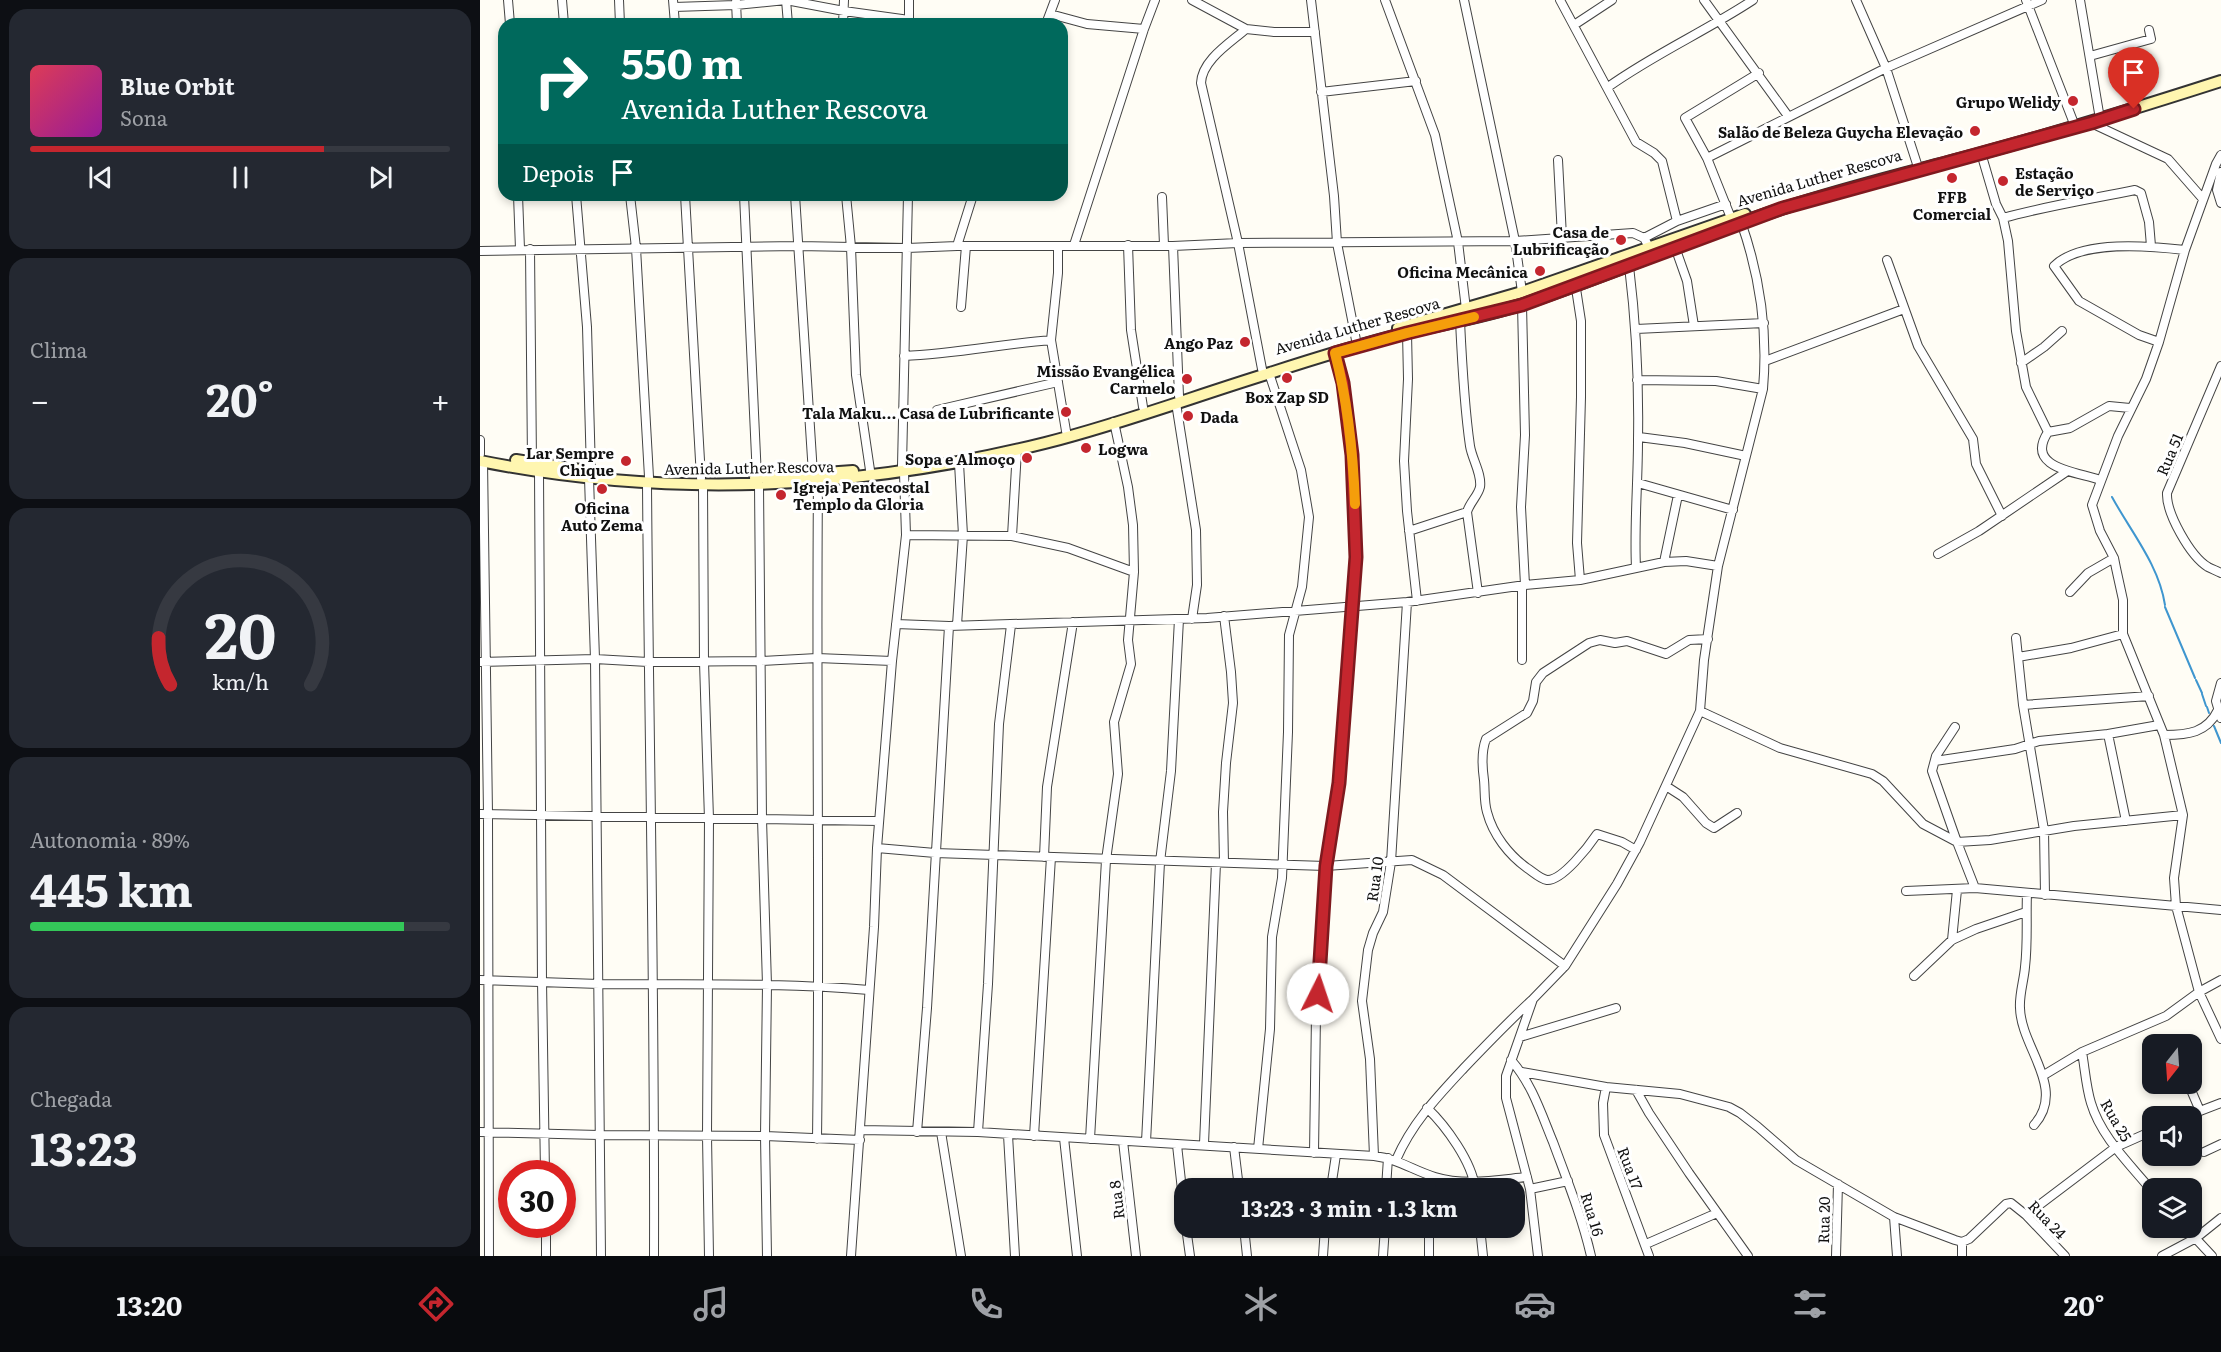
<!DOCTYPE html>
<html lang="pt">
<head>
<meta charset="utf-8">
<style>
	body { margin:0; font-family:Literata,serif; background:#242831; color:#f1f3f6; height:100vh; display:flex; flex-direction:column; font-size:22px; white-space:nowrap }
	* { box-sizing:border-box; margin:0 }
	p { font-size:20px; color:#9ea1a6 }
	.icon { flex:none; width:33px; height:33px; fill:none; stroke:currentColor; stroke-width:2; stroke-linecap:round; stroke-linejoin:round }
	.map { position:relative; flex:1; overflow:hidden }
	.side { display:flex; flex-direction:column; gap:9px; padding:9px; background:#0d0f14; width:480px }
	.side>* { flex:none }
	.guide { position:absolute; left:18px; top:18px; width:570px; height:183px; border-radius:18px; box-shadow:0 3px 9px #0003; background:#00695c; color:#fff; overflow:hidden }
	.needle { width:39px; rotate:197deg }
	.controls { position:absolute; left:1662px; top:1034px; display:grid; gap:12px }
	.controls a { display:grid; place-items:center; width:60px; height:60px; border-radius:12px; background:#171b24; box-shadow:0 3px 9px #0003; font-size:30px }
	.speed { position:absolute; left:18px; top:1160px; display:flex; gap:12px; font-size:30px; font-weight:700; text-align:center }
	.speed>* { display:grid; place-content:center; width:78px; height:78px; border-radius:50%; background:#171b24; box-shadow:0 3px 9px #0003; line-height:1 }
	.speed .limit { border:9px solid #d22; background:#fff; color:#111 }
	.pin { position:absolute; display:grid; place-items:center; width:51px; height:51px; color:#fff; margin:-62px -26px; border-radius:50% 50% 50% 0; rotate:-45deg; box-shadow:0 0 6px #0007 }
	.pin .icon { rotate:45deg }
	.me { position:absolute; width:66px; margin:-33px; rotate:4deg; stroke-linejoin:round; filter:drop-shadow(0 0 4px #0008) }
	.turn { display:flex; align-items:center; gap:21px; height:126px; padding:0 24px; font-size:27px }
	.turn .icon { width:78px; height:78px; stroke-width:2.5 }
	.turn b { display:block; font-size:42px; line-height:51px }
	.then { display:flex; align-items:center; height:57px; padding:0 24px; background:#0003; gap:12px; font-size:22px }
	.big { font-size:45px; font-weight:700; line-height:1.1 }
	.side .card { flex:1; display:flex; flex-direction:column; justify-content:center; gap:9px; min-width:0; padding:0 21px; border-radius:18px; background:#242831 }
	.side .dial { align-items:center; gap:0 }
	.dial svg { height:156px; overflow:visible; fill:none; stroke:#363941; stroke-width:7; stroke-linecap:round; text-anchor:middle }
	.dial text { fill:#f1f3f6; stroke:none }
	.song { display:flex; align-items:center; gap:18px }
	.cover { width:72px; height:72px; border-radius:9px; background:linear-gradient(135deg,hsl(350 70% 55%),hsl(300 70% 35%)) }
	.played { height:6px; border-radius:3px; background:linear-gradient(90deg,#c4262e 70%,#363941 70%) }
	.keys { display:flex; justify-content:space-around; direction:ltr }
	.heat { display:flex; justify-content:space-between; align-items:center; font-size:33px; direction:ltr }
	.charge { height:9px; border-radius:4px; background:linear-gradient(90deg,#34c759 89%,#363941 0) }
	.trip { position:absolute; left:694px; top:1178px; width:351px; height:60px; border-radius:18px; background:#171b24; box-shadow:0 3px 9px #0003; font-weight:700; line-height:60px; text-align:center }
	.menu { display:flex; height:96px; justify-content:space-around; align-items:center; background:#090b0e; color:#9ea1a6 }
	.menu .icon { width:42px; height:42px }
	.menu .on { color:#c4262e }
	.menu b { font-size:27px; color:#f1f3f6 }
	main { display:flex; flex:1; min-height:0 }
	.map>svg:first-child { display:block }
	.lines { fill:none; stroke-linecap:round; stroke-linejoin:round }
	.stream { stroke:#3f96cf; stroke-width:2 }
	.minor-casing { stroke:#444; stroke-width:10 }
	.secondary-casing { stroke:#333; stroke-width:14 }
	.minor { stroke:#fff; stroke-width:8 }
	.secondary { stroke:#fff6b0; stroke-width:10 }
	.route-casing { stroke:#7f191e; stroke-width:15 }
	.route { stroke:#c4262e; stroke-width:10 }
	.slow { stroke:#f59e0b; stroke-width:10 }
	.poi-dot { fill:#c4262e; stroke:#fff; stroke-width:2 }
	.labels { text-anchor:middle; dominant-baseline:central; stroke-width:6; stroke-linejoin:round; paint-order:stroke }
	.poi-label { font-size:15px; font-weight:bold; fill:#111; stroke:#fff; text-anchor:end }
	.street-label { font-size:15px; fill:#111; stroke:#fff }
</style>
</head>
<body>
<main>
<section class="side">
<div class="card">
<div class="song"><i class="cover"></i><div><b>Blue Orbit</b><p>Sona</p></div></div>
<div class="played"></div>
<div class="keys"><svg class="icon" aria-label="previous" viewBox="0 0 24 24"><path d="M18 5L8 12l10 7zM5 5v14"/></svg><svg class="icon" aria-label="pause" viewBox="0 0 24 24"><path d="M8 5v14M16 5v14"/></svg><svg class="icon" aria-label="next" viewBox="0 0 24 24"><path d="M6 5l10 7-10 7zM19 5v14"/></svg></div>
</div>
<div class="card"><p>Clima</p>
<div class="heat"><a>−</a><b class="big">20°</b><a>+</a></div>
</div>
<div class="card dial"><svg viewBox="0 0 100 80">
<path d="M14 69A42 42 0 1 1 86 69"/>
<path d="M14 69A42 42 0 0 1 8 45" stroke="#c4262e"/>
<text x="50" y="56" font-size="32" font-weight="700">20</text>
<text x="50" y="72" font-size="11">km/h</text>
</svg></div>
<div class="card"><p>Autonomia · 89%</p><b class="big">445 km</b><div class="charge"></div></div>
<div class="card"><p>Chegada</p><b class="big">13:23</b></div>
</section>
<div class="map">
<svg width="1741" height="1256" viewBox="0 0 1741 1256">
	<rect width="100%" height="100%" fill="#fffdf5"/>
	<g class="lines">
		<path class="stream" d="M 1632,497 C 1651,532 1679,565 1685,605
			M 1685,607 L 1715,678
			M 1716,680 L 1722,693
			M 1722,694 L 1726,706
			M 1727,707 L 1729,713
			M 1734,726 L 1741,743"/>
		<g class="minor-casing">
			<path id="minor" d="M 28,0 L 30,24
				M 82,0 L 84,24
				M 139,0 L 140,24
				M 193,0 L 195,24
				M 306,0 L 308,24
				M 712,0 L 766,29 L 794,32 L 835,32
				M 831,0 L 854,196 L 857,243 L 876,340
				M 905,0 L 955,135 L 978,242 L 986,309
				M 984,0 L 1035,241 L 1042,292
				M 1080,0 L 1156,142 L 1174,153 L 1182,161 L 1197,221 L 1246,204
				M 1224,0 L 1308,116
				M 1376,0 L 1406,68 L 1437,164
				M 1546,0 L 1593,121
				M 1600,0 L 1619,113
				M 256,2 L 257,24
				M 194,7 L 256,5 L 306,0 L 364,11 L 429,20
				M 570,14 L 607,24 L 664,29
				M 429,23 L 429,0
				M 363,24 L 364,0
				M 566,24 L 575,0
				M 1094,25 L 1132,0
				M 766,29 C 750,43 722,60 721,83 L 758,243 L 782,369
				M 1610,56 L 1671,39 L 1669,30
				M 1128,87 C 1174,54 1226,31 1273,0
				M 841,92 L 936,81
				M 1611,123 L 1688,159 L 1723,199
				M 1501,153 L 1516,204 L 1523,218 L 1528,241 L 1536,331 L 1546,387 L 1568,432 C 1544,469 1599,472 1620,480
				M 1741,155 L 1736,164 L 1705,250 L 1679,342 L 1666,379 L 1638,436 L 1612,505 L 1620,531 L 1634,558 L 1636,568 L 1643,600 L 1643,634 L 1684,735 L 1703,815 L 1694,878 L 1696,906 L 1719,992 L 1741,1039
				M 1227,158 L 1406,68 L 1562,0
				M 1078,160 L 1082,237
				M 1741,172 L 1737,190 L 1741,203
				M 38,195 L 40,249
				M 96,195 L 107,327 L 111,472
				M 150,195 L 156,248 L 169,477
				M 205,195 L 221,478
				M 264,195 L 277,478
				M 315,195 L 333,474
				M 366,195 L 371,247 L 376,375 L 390,470
				M 682,197 L 684,245
				M 1251,218 L 1227,158 L 1205,118 L 1279,73
				M 1523,218 C 1566,206 1611,199 1655,190 L 1661,193 L 1669,222 L 1671,246
				M 1164,238 L 1197,221
				M 594,245 L 664,29 L 675,0
				M 648,245 L 651,330 L 663,407
				M 477,246 L 493,195
				M 578,246 L 578,273 L 571,340 L 586,431
				M 693,246 L 699,396
				M 1195,247 L 1207,281 L 1214,326
				M 50,249 L 52,463
				M 0,251 L 318,246 L 427,248 L 477,246 L 693,246 L 758,243 L 1035,241 L 1153,233 L 1164,238 L 1169,247
				M 1407,260 L 1438,346 L 1493,439 L 1496,464 L 1522,516
				M 1149,266 C 1156,323 1159,382 1158,440 C 1158,483 1154,525 1156,568
				M 1095,282 L 1101,321 L 1101,397 L 1097,543 L 1100,580
				M 1042,305 L 1045,435 L 1041,507 L 1045,585
				M 481,307 L 486,246
				M 980,321 C 982,363 984,405 990,446 C 992,459 1002,474 1000,487 C 998,496 990,502 987,512 L 998,593
				M 1156,329 L 1284,323
				M 927,333 L 928,379 L 924,461 L 927,511 L 937,601
				M 1679,342 L 1659,335 L 1599,301 L 1574,266 C 1601,239 1671,246 1705,250
				M 424,356 C 474,354 522,344 571,340
				M 1285,361 L 1424,309
				M 1541,363 L 1564,347 L 1582,331
				M 1741,366 L 1687,493 C 1686,513 1710,556 1728,567 C 1732,569 1737,571 1741,573
				M 1157,380 L 1236,381 L 1283,389
				M 696,403 L 716,530 L 717,585 L 712,619
				M 457,410 L 578,382
				M 1568,432 L 1590,428 L 1629,406 L 1650,408
				M 1159,437 L 1205,443 L 1266,456
				M 0,440 L 0,454
				M 3,461 L 8,814 L 9,1256
				M 422,466 L 428,195
				M 59,472 L 62,981 L 65,1173
				M 109,478 L 115,659 L 121,1256
				M 1158,483 L 1253,510
				M 167,484 C 169,741 175,999 174,1256
				M 223,485 L 224,662 L 229,819 L 227,1136 L 229,1256
				M 279,485 L 282,819 L 287,985 L 285,1136 L 287,1256
				M 929,531 L 987,512
				M 426,535 L 532,536 L 588,548 L 654,572
				M 532,536 L 537,450
				M 1458,554 L 1499,531 L 1586,472
				M 1184,562 L 1198,495
				M 1042,586 L 1042,660
				M 1590,592 L 1608,573 L 1634,558
				M 744,616 L 751,672 L 753,703 L 746,763 L 743,812 L 744,862
				M 416,624 L 469,626 L 727,618 L 927,602 L 1045,585 L 1100,580 L 1184,562 L 1206,561 L 1238,566
				M 477,625 L 483,535 L 479,463
				M 1536,638 L 1543,705 L 1564,830 L 1565,895
				M 1538,657 L 1591,648 L 1643,634
				M 0,662 L 115,659 L 168,662 L 281,661 L 337,658 L 412,661
				M 1741,683 L 1736,701 L 1741,718
				M 1543,705 L 1669,696
				M 1220,711 L 1300,748 L 1392,774 L 1403,781 L 1443,824 L 1477,842 L 1495,888
				M 1475,727 L 1456,756 L 1452,771 L 1477,842 L 1510,840 L 1594,826 L 1703,815
				M 1628,734 L 1646,821
				M 1684,735 C 1708,735 1727,733 1738,710
				M 1455,761 L 1535,749 L 1559,741 L 1628,734 L 1679,725
				M 1186,786 L 1203,797 L 1226,823 L 1234,828 L 1257,813
				M 0,814 L 399,821
				M 397,848 L 455,853 L 846,866 L 932,860 L 963,875 L 1085,966
				M 1156,850 L 1142,842 L 1117,834 C 1109,846 1082,881 1067,880 C 1060,879 1052,871 1047,868 C 1029,855 1013,835 1007,812 C 1004,802 1005,790 1004,780 C 1002,766 1001,752 1006,739 L 1047,713 L 1053,701 L 1056,682 L 1063,673 L 1109,643 L 1120,640 L 1135,643 L 1147,641 L 1186,654 L 1209,640 L 1228,639
				M 564,857 L 567,787 L 593,622
				M 1426,891 L 1495,888 L 1741,910
				M 1547,893 C 1546,917 1548,942 1545,967 C 1544,980 1539,995 1540,1008 C 1541,1048 1587,1088 1554,1125
				M 1472,940 L 1477,890
				M 1434,976 L 1472,940 L 1496,929 L 1546,912
				M 0,980 C 40,981 79,983 119,984 C 209,985 299,982 389,990
				M 1040,1037 L 1136,1008
				M 1602,1052 C 1605,1069 1606,1087 1611,1103 C 1621,1137 1650,1164 1672,1191
				M 1031,1060 C 1052,1084 1061,1113 1073,1142 C 1087,1180 1102,1217 1111,1256
				M 1042,1072 L 1126,1087 L 1200,1094 L 1249,1107 L 1260,1113 L 1278,1127 L 1316,1160 L 1414,1217 L 1475,1240 L 1482,1242 L 1489,1239 L 1526,1204 L 1531,1203 L 1546,1215 L 1585,1256
				M 1564,1075 L 1602,1052 L 1686,1016 L 1719,992 L 1741,980
				M 1708,1083 L 1720,1111
				M 1126,1087 L 1123,1103 L 1124,1135 L 1169,1256
				M 1156,1090 L 1169,1113 L 1209,1173 L 1268,1256
				M 947,1108 C 966,1126 992,1162 995,1188
				M 1707,1116 L 1741,1103
				M 380,1130 L 498,1132 L 894,1156 C 919,1159 932,1170 955,1177 C 985,1186 1016,1180 1047,1177
				M 0,1132 L 119,1135 L 285,1136 L 380,1140
				M 437,1132 L 447,1008 L 469,626
				M 461,1132 L 481,1256
				M 498,1132 L 508,984 L 519,724 L 531,625
				M 528,1135 L 535,1256
				M 554,1136 L 571,857
				M 584,1138 L 597,1256
				M 337,1139 C 340,920 336,701 338,482
				M 610,1139 L 626,860 L 638,774 L 634,722 L 651,664 L 648,640 L 654,572 L 653,525 L 648,487 L 634,422
				M 643,1141 L 656,1256
				M 666,1142 L 680,862 L 691,771 L 699,619
				M 724,1144 L 736,863
				M 697,1145 L 705,1217
				M 754,1147 L 759,1188
				M 778,1149 L 790,1029 L 792,937 L 802,878 L 808,732 L 809,635 L 822,587 L 829,517 L 821,470 L 789,373
				M 1724,1152 L 1741,1144
				M 834,1153 L 836,1015 L 846,866 L 859,783 L 876,557 L 872,455 L 863,383 L 855,353
				M 894,1156 L 890,1059 L 882,1001 L 888,950 L 893,933 L 903,912 L 911,862 L 927,602
				M 916,1160 C 932,1123 957,1097 984,1068 C 1006,1045 1028,1022 1052,1000
				M 851,1188 L 856,1155
				M 906,1188 L 908,1158
				M 952,1188 L 954,1177
				M 1050,1189 L 1088,1181
				M 1546,1215 L 1636,1147 L 1672,1131
				M 1414,1217 L 1417,1256
				M 66,1224 L 66,1256
				M 706,1227 L 710,1256
				M 764,1227 L 767,1256
				M 949,1227 L 949,1256
				M 1000,1227 L 1003,1256
				M 1705,1227 L 1732,1256
				M 1166,1244 L 1237,1213
				M 371,1256 L 394,927 L 397,848 L 412,661 L 426,535 L 424,473
				M 843,1256 L 845,1227
				M 903,1256 L 905,1227
				M 1058,1256 L 1050,1189 L 1026,1098 L 1026,1076 L 1053,999 L 1085,966 L 1137,884 L 1160,842 L 1220,711 L 1224,660 L 1238,566 L 1283,389 C 1288,332 1280,276 1261,222
				M 1356,1256 L 1358,1184
				M 1482,1256 L 1482,1242
				M 1682,1256 L 1716,1238 L 1741,1218"/>
		</g>
		<g class="secondary-casing">
			<path id="secondary" d="M 918,328 L 1042,292 L 1265,214
				M 36,460 L 100,470
				M 0,461 C 191,499 377,490 565,443 C 641,424 715,396 790,373 C 836,358 882,344 929,332 C 967,323 1006,317 1043,304 C 1129,276 1212,238 1298,210 C 1363,188 1431,172 1498,154 C 1580,132 1660,107 1741,81
				M 275,478 L 373,471"/>
		</g>
		<use href="#minor" class="minor"/>
		<use href="#secondary" class="secondary"/>
	</g>
	<g class="lines">
		<g class="route-casing">
			<path id="route" d="M 838,994 L 846,866 L 859,783 L 876,557 L 872,455 L 863,383 L 855,353 L 927,333 L 1042,305 L 1303,208 L 1611,123 L 1654,109"/>
		</g>
		<use href="#route" class="route"/>
		<path class="slow" d="M 875,504 C 873,453 868,402 855,353 L 927,333 L 994,317"/>
	</g>
	<g class="poi-dot">
		<circle cx="1593" cy="101" r="6"/>
		<circle cx="1495" cy="131" r="6"/>
		<circle cx="1472" cy="178" r="6"/>
		<circle cx="1523" cy="181" r="6"/>
		<circle cx="1141" cy="240" r="6"/>
		<circle cx="1060" cy="271" r="6"/>
		<circle cx="765" cy="342" r="6"/>
		<circle cx="807" cy="378" r="6"/>
		<circle cx="707" cy="379" r="6"/>
		<circle cx="586" cy="412" r="6"/>
		<circle cx="708" cy="416" r="6"/>
		<circle cx="606" cy="448" r="6"/>
		<circle cx="547" cy="458" r="6"/>
		<circle cx="146" cy="461" r="6"/>
		<circle cx="122" cy="489" r="6"/>
		<circle cx="301" cy="495" r="6"/>
	</g>
	<g class="labels">
		<g class="poi-label">
			<text x="1581" y="101">Grupo Welidy</text>
			<text x="1483" y="131">Salão de Beleza Guycha Elevação</text>
			<text x="1535" y="172" text-anchor="start">Estação<tspan x="1535" dy="17">de Serviço</tspan></text>
			<text x="1472" y="196" text-anchor="middle">FFB<tspan x="1472" dy="17">Comercial</tspan></text>
			<text x="1129" y="231">Casa de<tspan x="1129" dy="17">Lubrificação</tspan></text>
			<text x="1048" y="271">Oficina Mecânica</text>
			<text x="753" y="342">Ango Paz</text>
			<text x="695" y="370">Missão Evangélica<tspan x="695" dy="17">Carmelo</tspan></text>
			<text x="807" y="396" text-anchor="middle">Box Zap SD</text>
			<text x="574" y="412">Tala Maku... Casa de Lubrificante</text>
			<text x="720" y="416" text-anchor="start">Dada</text>
			<text x="618" y="448" text-anchor="start">Logwa</text>
			<text x="134" y="452">Lar Sempre<tspan x="134" dy="17">Chique</tspan></text>
			<text x="535" y="458">Sopa e Almoço</text>
			<text x="313" y="486" text-anchor="start">Igreja Pentecostal<tspan x="313" dy="17">Templo da Gloria</tspan></text>
			<text x="122" y="507" text-anchor="middle">Oficina<tspan x="122" dy="17">Auto Zema</tspan></text>
		</g>
		<g class="street-label">
			<text transform="translate(1339 177) rotate(-16)">Avenida Luther Rescova</text>
			<text transform="translate(877 325) rotate(-16)">Avenida Luther Rescova</text>
			<text transform="translate(1689 454) rotate(-67)">Rua 51</text>
			<text transform="translate(269 467) rotate(-1)">Avenida Luther Rescova</text>
			<text transform="translate(894 879) rotate(-82)">Rua 10</text>
			<text transform="translate(1637 1120) rotate(60)">Rua 25</text>
			<text transform="translate(1151 1168) rotate(69)">Rua 17</text>
			<text transform="translate(636 1200) rotate(-97)">Rua 8</text>
			<text transform="translate(1113 1214) rotate(73)">Rua 16</text>
			<text transform="translate(1568 1219) rotate(46)">Rua 24</text>
			<text transform="translate(1343 1220) rotate(-89)">Rua 20</text>
		</g>
	</g>
</svg>
<div class="controls">
<a><svg class="needle" viewBox="-14 -14 28 28"><path d="M0-13l5 13h-10z" fill="#e53935"/><path d="M0 13l5-13h-10z" fill="#9ea1a6"/></svg></a>
<a><svg class="icon" aria-label="sound" viewBox="0 0 24 24"><path d="M4 9h4l5-4v14l-5-4H4zM17 9q2 3 0 6"/></svg></a>
<a><svg class="icon" aria-label="layers" viewBox="0 0 24 24"><path d="M12 4l9 5-9 5-9-5zM3 14l9 5 9-5"/></svg></a>
</div>
<div class="speed"><div class="limit">30</div></div>
<div class="pin" style="left:1654px;top:109px;background:#d93025"><svg class="icon" aria-label="arrive" viewBox="0 0 24 24"><path d="M6 21V4h12l-3 4 3 4H6"/></svg></div>
<svg class="me" style="left:838px;top:994px" viewBox="-20 -20 40 40"><circle r="19" fill="#fff"/><path d="M0-13L10 11 0 6-10 11z" fill="#c4262e"/></svg>
<div class="trip">13:23 · 3 min · 1.3 km</div>
<div class="guide">
<div class="turn"><svg class="icon" aria-label="right" viewBox="0 0 24 24"><path d="M7 20v-9h11M14 6l5 5-5 5"/></svg><div><b>550 m</b>Avenida Luther Rescova</div></div>
<div class="then">Depois<svg class="icon" aria-label="arrive" viewBox="0 0 24 24"><path d="M6 21V4h12l-3 4 3 4H6"/></svg></div>
</div>
</div>
</main>
<nav class="menu">
<b>13:20</b>
<svg class="icon on" aria-label="directions" viewBox="0 0 24 24"><path d="M12 3l9 9-9 9-9-9zM9 14v-3h6M13 9l2 2-2 2"/></svg>
<svg class="icon" aria-label="music" viewBox="0 0 24 24"><path d="M9 18V5l10-2v13"/><circle cx="6" cy="18" r="3"/><circle cx="16" cy="16" r="3"/></svg>
<svg class="icon" aria-label="phone" viewBox="0 0 24 24"><path d="M5 4h4l2 5-3 2q2 4 5 5l2-3 5 2v4C11 20 4 13 5 4z"/></svg>
<svg class="icon" aria-label="climate" viewBox="0 0 24 24"><path d="M12 3v18M4 7l16 10M4 17L20 7"/></svg>
<svg class="icon" aria-label="car" viewBox="0 0 24 24"><path d="M5 17H2v-5l4-1 3-4h7l3 4 3 1v5h-3M9 17h6M6 11h13"/><circle cx="7" cy="17" r="2"/><circle cx="17" cy="17" r="2"/></svg>
<svg class="icon" aria-label="filters" viewBox="0 0 24 24"><path d="M4 7h16M4 17h16"/><circle cx="9" cy="7" r="2"/><circle cx="15" cy="17" r="2"/></svg>
<b>20°</b>
</nav>
</body>
</html>
